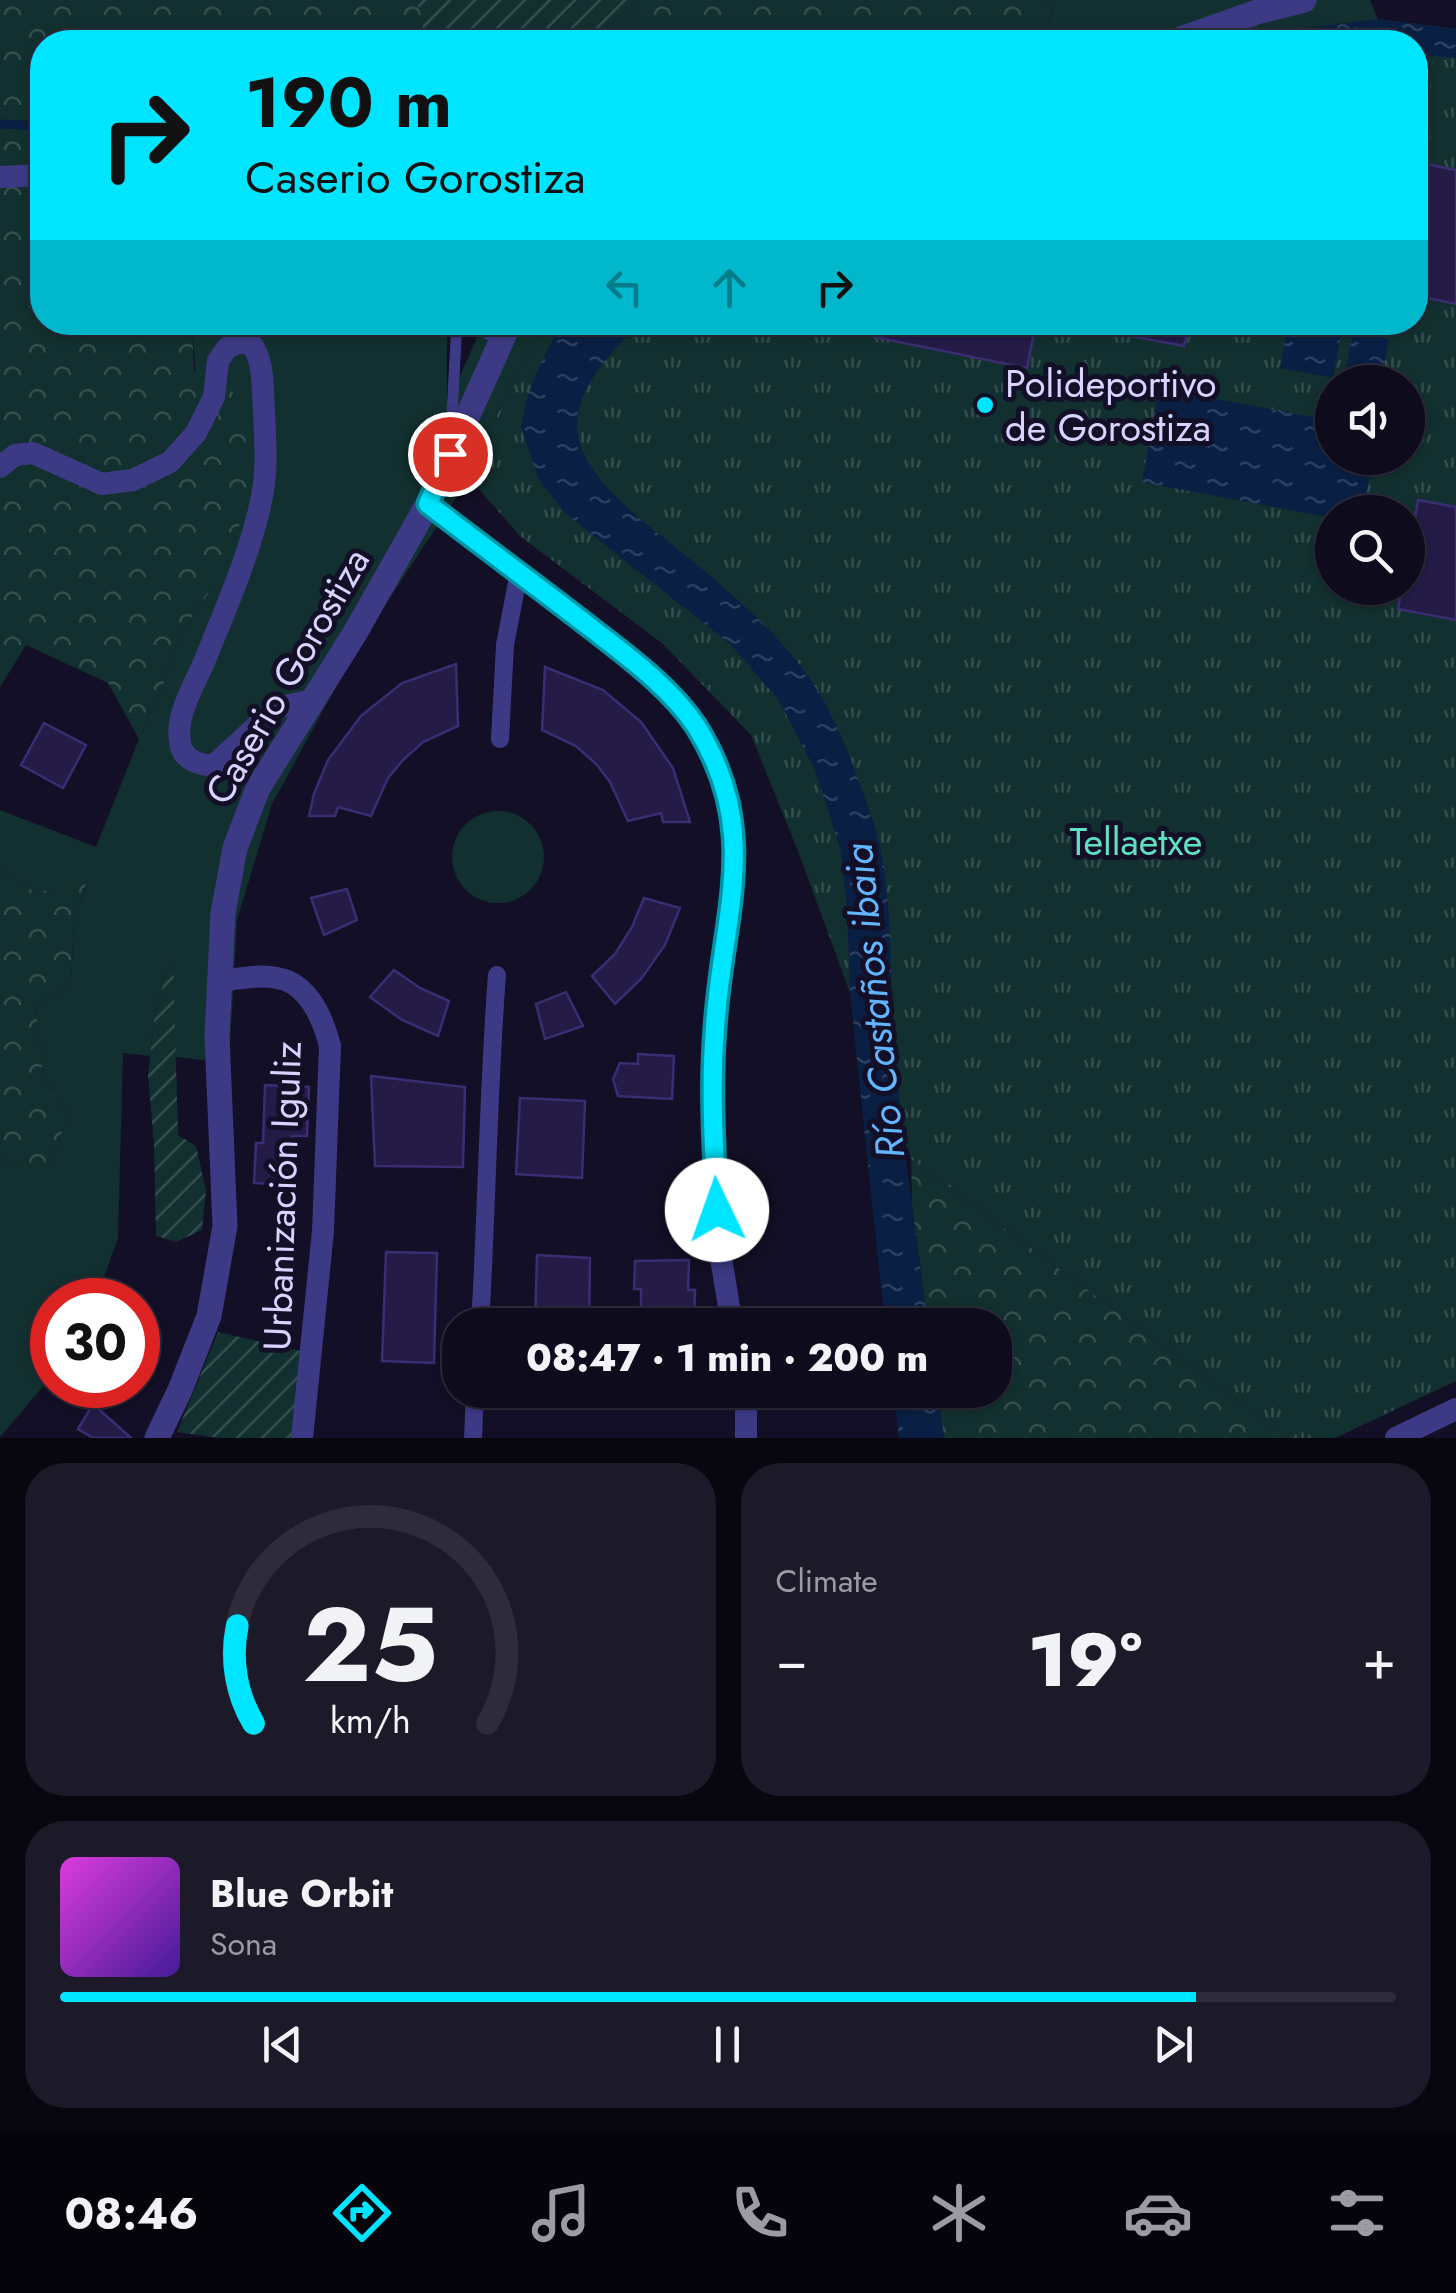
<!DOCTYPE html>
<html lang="en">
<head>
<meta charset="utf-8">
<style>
	body { margin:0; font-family:Jost,sans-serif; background:#1c1929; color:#f1f3f6; height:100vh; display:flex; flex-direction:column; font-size:38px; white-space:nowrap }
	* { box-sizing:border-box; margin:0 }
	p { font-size:32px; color:#9b9ba3 }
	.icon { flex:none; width:55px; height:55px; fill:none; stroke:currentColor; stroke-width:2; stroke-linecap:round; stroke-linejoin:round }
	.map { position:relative; height:1438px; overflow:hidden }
	.sheet { display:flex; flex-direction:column; gap:25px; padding:25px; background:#08060f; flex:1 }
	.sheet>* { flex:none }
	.guide { position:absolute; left:30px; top:30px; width:1398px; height:305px; border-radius:40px; box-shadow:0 2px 8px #0004,0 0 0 2px #2e2b3b; background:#00e5ff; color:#111; overflow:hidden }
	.buttons { position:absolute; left:1315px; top:365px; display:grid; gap:20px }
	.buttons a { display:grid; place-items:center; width:110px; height:110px; border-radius:50%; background:#0e0b1c; box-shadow:0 2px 8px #0004,0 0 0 2px #2e2b3b; font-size:50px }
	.speed { position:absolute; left:30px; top:1278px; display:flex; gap:20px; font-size:50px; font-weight:700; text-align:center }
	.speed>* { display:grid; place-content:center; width:130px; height:130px; border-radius:50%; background:#0e0b1c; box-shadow:0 2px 8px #0004,0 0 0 2px #2e2b3b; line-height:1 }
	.speed .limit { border:15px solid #d22; background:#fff; color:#111 }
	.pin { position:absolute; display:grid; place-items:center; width:85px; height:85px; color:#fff; margin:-42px; border:5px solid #fff; border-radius:50%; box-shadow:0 2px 10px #0007 }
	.me { position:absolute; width:110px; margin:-55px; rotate:357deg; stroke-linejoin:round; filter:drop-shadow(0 0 8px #0008) }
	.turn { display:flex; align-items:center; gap:35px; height:210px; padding:0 50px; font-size:45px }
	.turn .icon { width:130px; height:130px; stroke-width:2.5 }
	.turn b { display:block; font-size:70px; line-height:85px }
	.lanes { display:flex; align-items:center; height:95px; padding:0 50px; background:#0003; justify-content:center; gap:50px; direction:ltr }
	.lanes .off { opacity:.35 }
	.big { font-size:75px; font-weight:800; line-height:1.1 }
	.sheet .tile { flex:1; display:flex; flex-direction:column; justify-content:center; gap:15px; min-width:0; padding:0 35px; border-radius:40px; background:#1c1929 }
	.sheet .dial { align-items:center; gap:0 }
	.dial svg { height:260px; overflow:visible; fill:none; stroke:#2e2b3b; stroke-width:7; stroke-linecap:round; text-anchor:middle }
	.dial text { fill:#f1f3f6; stroke:none }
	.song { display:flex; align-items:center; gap:30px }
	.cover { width:120px; height:120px; border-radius:15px; background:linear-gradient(135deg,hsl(300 70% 55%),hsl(260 70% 35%)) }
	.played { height:10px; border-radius:5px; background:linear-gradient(90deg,#00e5ff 85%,#2e2b3b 85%) }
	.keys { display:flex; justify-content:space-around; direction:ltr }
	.heat { display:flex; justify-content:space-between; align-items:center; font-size:55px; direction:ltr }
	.sheet .tiles { flex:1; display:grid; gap:25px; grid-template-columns:1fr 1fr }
	.tile:last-child { grid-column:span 2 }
	.trip { position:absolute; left:442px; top:1308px; width:570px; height:100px; border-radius:40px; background:#0e0b1c; box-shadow:0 2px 8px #0004,0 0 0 2px #2e2b3b; font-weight:800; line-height:100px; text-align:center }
	.tab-bar { display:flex; height:160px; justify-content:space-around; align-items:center; background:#06040b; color:#9b9ba3 }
	.tab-bar .icon { width:70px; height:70px }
	.tab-bar .current { color:#00e5ff }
	.tab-bar b { font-size:45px; color:#f1f3f6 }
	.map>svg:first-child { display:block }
	.grass { fill:#12302f }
	.forest { fill:url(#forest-crowns) }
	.park { fill:url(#park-tufts); fill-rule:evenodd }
	.garden { fill:url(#garden-furrows) }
	.water { fill:url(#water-ripples) }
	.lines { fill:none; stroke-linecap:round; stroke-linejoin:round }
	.stream { stroke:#0a1f44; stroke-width:9 }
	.building { fill:#241b47; stroke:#3b2d73; stroke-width:2.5 }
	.service { stroke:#3d3a85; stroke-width:11 }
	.pedestrian { stroke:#3d3a85; stroke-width:18 }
	.minor { stroke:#3d3a85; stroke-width:22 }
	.tertiary { stroke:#3d3a85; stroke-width:25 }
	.route-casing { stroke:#0095a6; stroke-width:25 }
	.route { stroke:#00e5ff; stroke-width:18 }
	.poi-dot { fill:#00e5ff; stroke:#130f26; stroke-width:4 }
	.labels { text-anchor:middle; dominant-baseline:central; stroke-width:10; stroke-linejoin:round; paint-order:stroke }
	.poi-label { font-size:38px; fill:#d9d4ff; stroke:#130f26; text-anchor:start }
	.street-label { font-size:38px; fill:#d9d4ff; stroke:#130f26 }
	.park-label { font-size:38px; fill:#5fe0c0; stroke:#130f26 }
	.water-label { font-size:40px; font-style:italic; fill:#62b6ff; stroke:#130f26 }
</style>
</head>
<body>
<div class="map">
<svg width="1456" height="1438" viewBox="0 0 1456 1438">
	<defs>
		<pattern id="forest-crowns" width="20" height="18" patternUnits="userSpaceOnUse" patternTransform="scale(2.5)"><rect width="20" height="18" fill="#12302f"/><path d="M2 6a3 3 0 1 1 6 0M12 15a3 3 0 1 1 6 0" fill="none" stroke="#344d4e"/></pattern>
		<pattern id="park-tufts" width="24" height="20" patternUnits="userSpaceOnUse" patternTransform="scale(2.5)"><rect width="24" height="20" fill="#12302f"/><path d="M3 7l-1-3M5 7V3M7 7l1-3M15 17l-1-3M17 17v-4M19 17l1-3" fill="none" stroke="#344d4e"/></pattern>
		<pattern id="garden-furrows" width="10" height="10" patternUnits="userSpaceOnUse" patternTransform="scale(2.5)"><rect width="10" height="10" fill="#12302f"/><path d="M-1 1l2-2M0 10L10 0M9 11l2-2" fill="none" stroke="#344d4e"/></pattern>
		<pattern id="water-ripples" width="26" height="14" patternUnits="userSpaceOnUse" patternTransform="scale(2.5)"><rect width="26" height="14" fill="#0a1f44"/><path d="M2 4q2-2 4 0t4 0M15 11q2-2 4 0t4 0" fill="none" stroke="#2d3f60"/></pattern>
	</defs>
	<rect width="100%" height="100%" fill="#130f26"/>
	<path class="grass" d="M 1046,0 L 1370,0 L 1378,19 L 1298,29 L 1256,42 L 1038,42 L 1053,10 Z
		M 188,323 L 447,323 L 447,406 L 478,335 L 486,323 L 547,323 L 515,376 L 469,478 L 360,643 L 272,804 L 237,920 L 229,1063 L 175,1057 L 172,956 L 155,1012 L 150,1056 L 123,1053 L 118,1238 L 96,1300 L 52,1300 L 52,1376 L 0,1437 L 0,1159 L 47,1171 L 68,1117 L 43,1074 L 36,1008 L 71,982 L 74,920 L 86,885 L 35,892 L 0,869 L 0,810 L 96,847 L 139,739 L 163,685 L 178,638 L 212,588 L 192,325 Z
		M452 857a46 46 0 1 1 92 0a46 46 0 1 1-92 0Z"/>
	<path class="forest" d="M 0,0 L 416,0 L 421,14 L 425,42 L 42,42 L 42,322 L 188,323 L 192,325 L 194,370 L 249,401 L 253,464 L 244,514 L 212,588 L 178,638 L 163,685 L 139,739 L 108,683 L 26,645 L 0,687 Z
		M 637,0 L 1046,0 L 1053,9 L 1038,42 L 583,42 L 632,12 Z
		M 0,869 L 35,892 L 86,884 L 74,920 L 71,982 L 36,1008 L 43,1074 L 68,1117 L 47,1172 L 0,1159 Z
		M 911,1159 L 1288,1438 L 944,1438 L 937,1390 L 995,1390 L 995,1325 L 928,1325 L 912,1205 Z"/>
	<path class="park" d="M 1378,19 L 1456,29 L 1456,1381 L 1335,1438 L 1288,1438 L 911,1159 L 798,851 L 751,735 L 663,644 L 520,536 L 469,478 L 515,376 L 547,323 L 1415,322 L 1415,42 L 1256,42 L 1298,29 ZM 1332,382 L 1408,382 L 1408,458 L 1332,458 ZM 1332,512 L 1408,512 L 1408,588 L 1332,588 Z"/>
	<path class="garden" d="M 416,0 L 637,0 L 632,12 L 583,42 L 425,42 L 421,14 Z
		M 173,952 L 178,1135 L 196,1146 L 206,1190 L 202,1230 L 176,1242 L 156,1236 L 154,1144 L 148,1075 L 155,1012 Z
		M 218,1332 L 301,1351 L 292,1438 L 220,1438 L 177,1432 Z"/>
	<path class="water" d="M 1378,19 L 1456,29 L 1456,58 L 1415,54 L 1415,42 L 1259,42 L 1298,29 Z
		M 561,323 L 642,323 C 611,349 565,400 580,444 C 595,490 653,528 689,558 C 735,597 783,636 816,688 C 837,722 852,760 865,798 C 870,813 876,827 879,842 C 893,903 889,968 894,1031 C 900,1129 915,1227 928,1325 L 885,1325 L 850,992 L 847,908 L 840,848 L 815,770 L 778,699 L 730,644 L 566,514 L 538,478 L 521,427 L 526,401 L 538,369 Z
		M 1288,323 L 1309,323 L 1342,328 L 1333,378 L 1280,368 Z
		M 1353,332 L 1389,339 L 1381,382 L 1344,380 Z
		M 1159,388 L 1332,421 L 1332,458 L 1373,458 L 1363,512 L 1332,512 L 1332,518 L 1142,482 Z
		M 893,1390 L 937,1390 L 944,1438 L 899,1438 Z"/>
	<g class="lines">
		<path class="stream" d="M 0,124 L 42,126"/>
	</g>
	<path class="building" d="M 1415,162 L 1456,170 L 1456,304 L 1415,295 Z
		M 857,322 L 1036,322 L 1027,368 L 855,333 Z
		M 1121,322 L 1189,322 L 1184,346 L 1120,334 Z
		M 1418,500 L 1456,507 L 1456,620 L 1398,609 L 1402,588 L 1408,588 L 1408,559 Z
		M 456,664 L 458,726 L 423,742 L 403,760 L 388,778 L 371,816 L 338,807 L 335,816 L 309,816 L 314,794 L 328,760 L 361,716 L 402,683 Z
		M 545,667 L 603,690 L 641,722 L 673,768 L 690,822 L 663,822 L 661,813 L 628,821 L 610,782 L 597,765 L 576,746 L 542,730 Z
		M 44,723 L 86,745 L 63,788 L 21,765 Z
		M 347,889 L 357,920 L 324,935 L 311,898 Z
		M 644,898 L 680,908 L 665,945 L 641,979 L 615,1004 L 592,976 L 615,954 L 632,927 Z
		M 394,970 L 420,988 L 449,1001 L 438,1036 L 402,1020 L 370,997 Z
		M 566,992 L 583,1026 L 545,1039 L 536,1004 Z
		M 638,1054 L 674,1056 L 672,1099 L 618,1096 L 613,1079 L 620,1063 L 638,1064 Z
		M 371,1076 L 465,1087 L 463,1167 L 375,1166 Z
		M 265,1085 L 309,1087 L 307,1136 L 292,1136 L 290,1185 L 254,1183 L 256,1143 L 263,1143 Z
		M 520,1098 L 585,1101 L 582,1178 L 516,1174 Z
		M 386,1252 L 437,1253 L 434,1363 L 382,1361 Z
		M 537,1255 L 590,1258 L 589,1325 L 535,1325 Z
		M 689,1260 L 688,1290 L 695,1290 L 694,1325 L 647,1325 L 647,1318 L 641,1317 L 641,1289 L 634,1289 L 635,1261 Z
		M 93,1404 L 131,1438 L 93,1438 L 78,1429 Z"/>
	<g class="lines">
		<path class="service" d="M 469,322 L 489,335 L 505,331
			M 451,433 L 457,322"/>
		<path class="pedestrian" d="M 500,739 L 505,645 L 519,572
			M 480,1325 C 487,1208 488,1092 497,975
			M 473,1438 L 475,1390"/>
		<path class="minor" d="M 0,177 L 42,175
			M 0,467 L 15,455 L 33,453 L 102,484 L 133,480 L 170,462 L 196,433 L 214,397 L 218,361 L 227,348 L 240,342 L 252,345 C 265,363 262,390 264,412 C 266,452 268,479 257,518 C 245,565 225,610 207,655 C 197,681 175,713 180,742 C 182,760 198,764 213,766 L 276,708 L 313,700
			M 428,504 L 618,650 L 665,690 L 695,724 L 718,769 L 729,800 L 735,865 L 731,909 L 720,966 L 714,1029 L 712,1099 L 719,1246 L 732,1325
			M 219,981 C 238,979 259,974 277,978 C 308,983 323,1018 330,1046 L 323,1231 L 302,1438
			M 743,1390 L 746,1411 L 746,1438
			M 1396,1438 L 1456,1409"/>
		<path class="tertiary" d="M 1172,42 L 1260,11 L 1304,0
			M 157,1438 L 180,1390 L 209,1316 L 225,1226 L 217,1036 L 223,913 L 235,848 L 258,788 L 355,633 L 428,504 L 510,322"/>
	</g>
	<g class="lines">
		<g class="route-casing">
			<path id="route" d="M 450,454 L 428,504 C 482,546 537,586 591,628 C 627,656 670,687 696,726 C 763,832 722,915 715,1028 C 710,1088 714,1149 717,1210"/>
		</g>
		<use href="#route" class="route"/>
	</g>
	<circle class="poi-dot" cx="985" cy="405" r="10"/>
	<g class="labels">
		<g class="poi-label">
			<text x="1005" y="383">Polideportivo<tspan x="1005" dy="44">de Gorostiza</tspan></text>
		</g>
		<g class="street-label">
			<text transform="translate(287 676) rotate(-60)">Caserio Gorostiza</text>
			<text transform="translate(282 1196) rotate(-88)">Urbanización Iguliz</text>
		</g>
		<g class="park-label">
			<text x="1136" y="841">Tellaetxe</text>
		</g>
		<g class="water-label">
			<text transform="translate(874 1001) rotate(-96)">Río Castaños ibaia</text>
		</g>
	</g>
</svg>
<div class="buttons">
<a><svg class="icon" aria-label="sound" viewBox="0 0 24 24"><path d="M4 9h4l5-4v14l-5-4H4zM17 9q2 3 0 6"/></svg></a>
<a><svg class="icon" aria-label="search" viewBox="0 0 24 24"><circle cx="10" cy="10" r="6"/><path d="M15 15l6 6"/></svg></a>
</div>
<div class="speed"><div class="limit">30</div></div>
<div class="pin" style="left:450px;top:454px;background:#d93025"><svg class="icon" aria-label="arrive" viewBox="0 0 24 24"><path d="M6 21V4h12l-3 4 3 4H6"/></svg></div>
<svg class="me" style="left:717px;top:1210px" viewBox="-20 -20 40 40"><circle r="19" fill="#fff"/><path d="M0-13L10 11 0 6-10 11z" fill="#00e5ff"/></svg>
<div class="trip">08:47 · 1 min · 200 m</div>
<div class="guide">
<div class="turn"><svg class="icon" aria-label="right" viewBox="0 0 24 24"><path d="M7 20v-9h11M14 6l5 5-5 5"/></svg><div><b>190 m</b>Caserio Gorostiza</div></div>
<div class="lanes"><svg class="icon off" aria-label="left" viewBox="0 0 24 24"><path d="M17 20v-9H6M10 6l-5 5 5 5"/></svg><svg class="icon off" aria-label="ahead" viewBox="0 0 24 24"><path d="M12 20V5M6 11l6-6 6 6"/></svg><svg class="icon" aria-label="right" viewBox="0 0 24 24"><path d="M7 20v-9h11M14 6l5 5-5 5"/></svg></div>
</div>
</div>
<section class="sheet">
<div class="tiles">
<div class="tile dial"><svg viewBox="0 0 100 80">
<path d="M14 69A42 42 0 1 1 86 69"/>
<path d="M14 69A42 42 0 0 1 9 39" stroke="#00e5ff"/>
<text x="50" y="56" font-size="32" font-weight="700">25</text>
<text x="50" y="72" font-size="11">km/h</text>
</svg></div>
<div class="tile"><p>Climate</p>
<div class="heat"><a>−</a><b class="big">19°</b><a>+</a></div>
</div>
<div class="tile">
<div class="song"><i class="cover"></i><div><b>Blue Orbit</b><p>Sona</p></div></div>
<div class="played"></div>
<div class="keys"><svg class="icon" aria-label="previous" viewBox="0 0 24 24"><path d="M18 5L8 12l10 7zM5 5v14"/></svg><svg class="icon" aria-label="pause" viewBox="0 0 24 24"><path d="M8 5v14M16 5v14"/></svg><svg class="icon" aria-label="next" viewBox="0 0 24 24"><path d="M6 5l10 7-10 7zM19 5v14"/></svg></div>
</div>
</div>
</section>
<nav class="tab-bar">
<b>08:46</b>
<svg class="icon current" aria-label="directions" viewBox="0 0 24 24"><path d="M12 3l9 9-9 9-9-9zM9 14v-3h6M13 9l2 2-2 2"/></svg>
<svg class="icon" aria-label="music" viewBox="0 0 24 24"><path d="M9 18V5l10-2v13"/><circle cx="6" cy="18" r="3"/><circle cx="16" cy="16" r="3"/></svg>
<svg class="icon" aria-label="phone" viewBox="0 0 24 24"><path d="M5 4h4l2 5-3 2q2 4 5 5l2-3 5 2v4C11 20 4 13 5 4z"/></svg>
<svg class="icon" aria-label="climate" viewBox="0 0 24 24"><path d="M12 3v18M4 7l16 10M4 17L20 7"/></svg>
<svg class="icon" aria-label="car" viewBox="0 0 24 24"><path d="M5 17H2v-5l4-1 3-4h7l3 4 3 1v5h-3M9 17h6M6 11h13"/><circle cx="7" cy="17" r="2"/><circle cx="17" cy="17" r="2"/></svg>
<svg class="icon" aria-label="filters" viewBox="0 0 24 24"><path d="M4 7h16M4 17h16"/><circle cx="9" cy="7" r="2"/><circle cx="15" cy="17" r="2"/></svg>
</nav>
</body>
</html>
